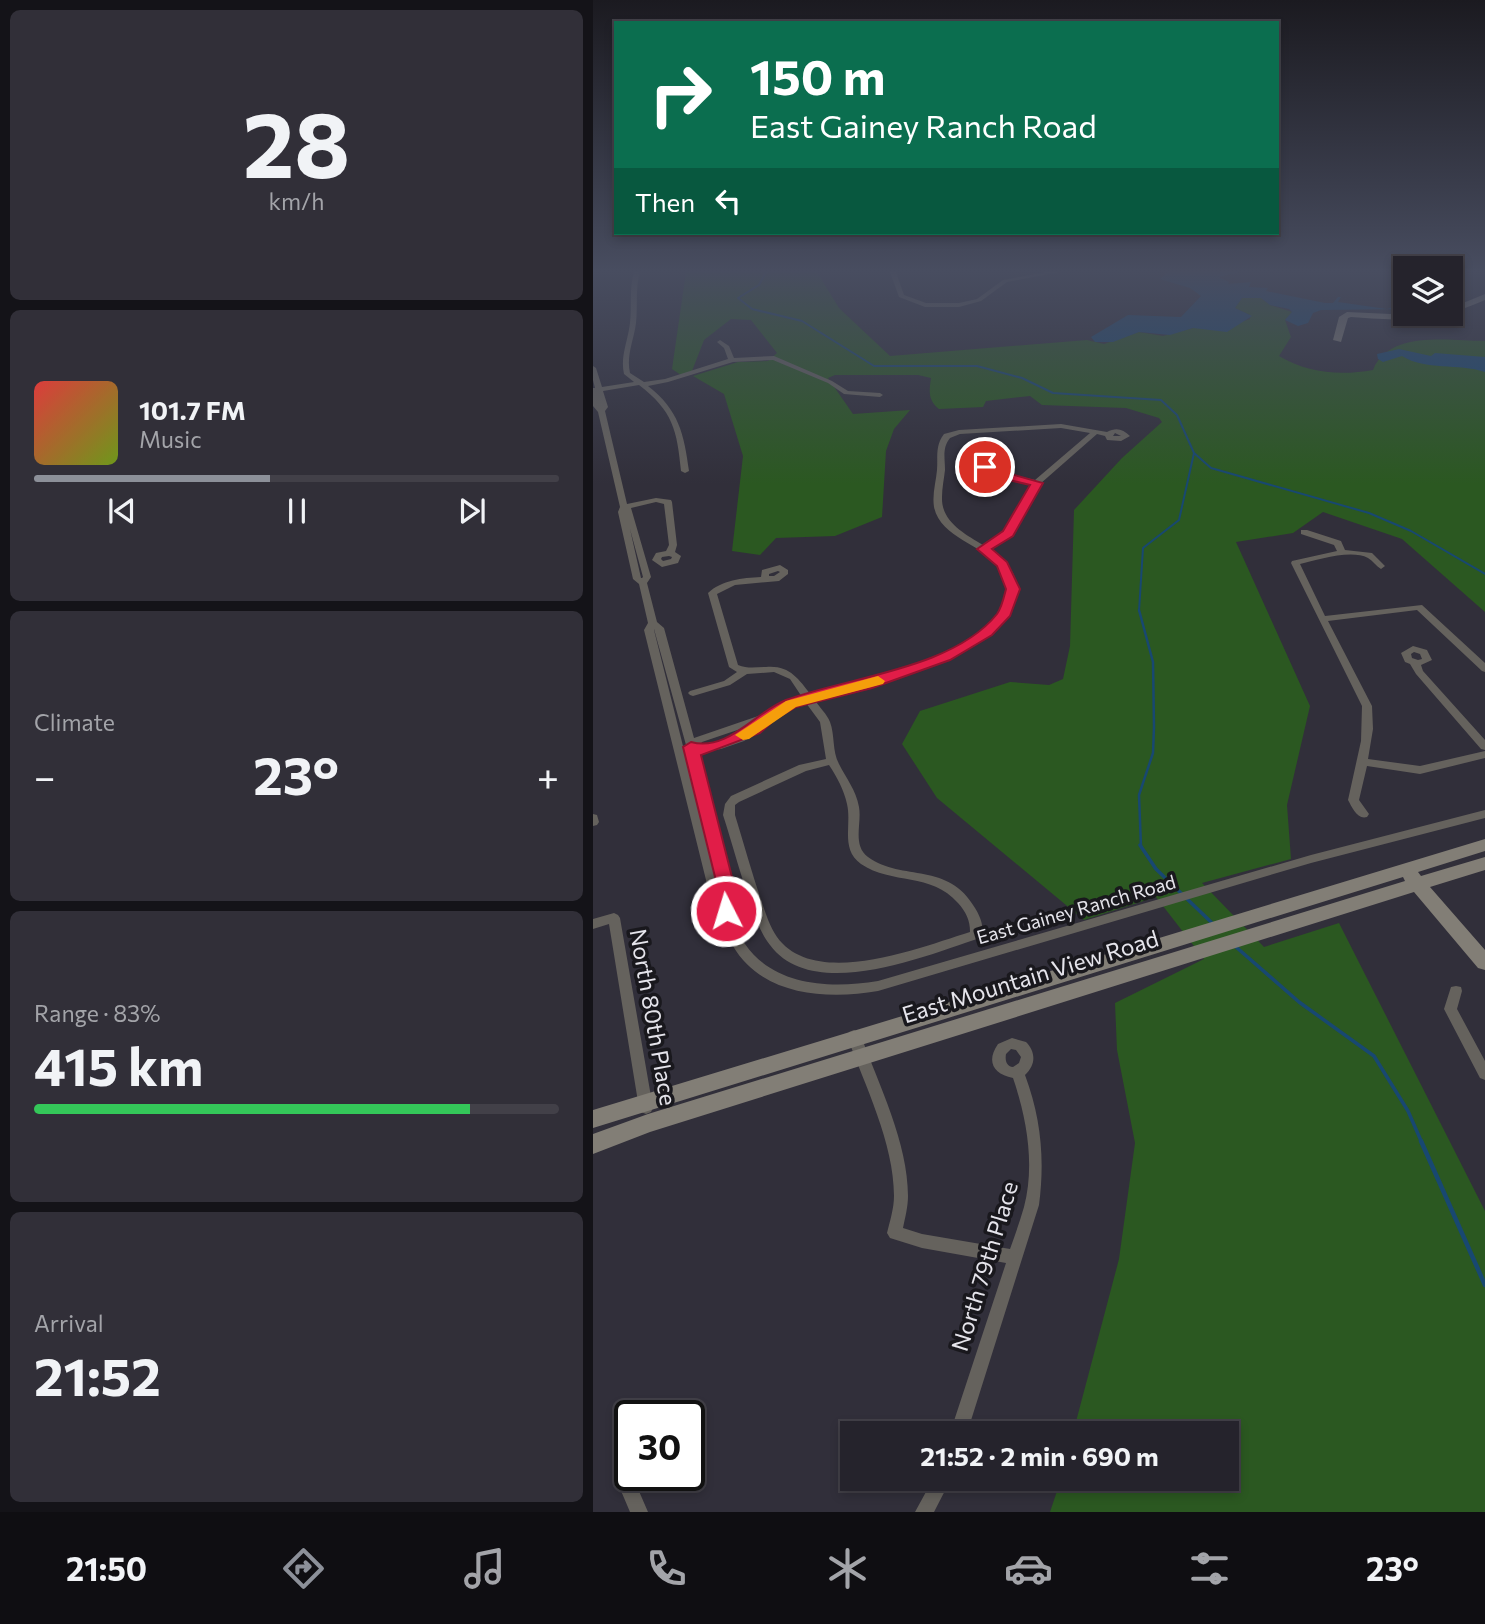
<!DOCTYPE html>
<html lang="en">
<head>
<meta charset="utf-8">
<style>
	body { margin:0; font-family:Commissioner,sans-serif; background:#312f38; color:#f1f3f6; height:100vh; display:flex; flex-direction:column; font-size:26px; white-space:nowrap }
	* { box-sizing:border-box; margin:0 }
	p { font-size:23px; color:#a3a4a9 }
	.icon { flex:none; width:38px; height:38px; fill:none; stroke:currentColor; stroke-width:2; stroke-linecap:round; stroke-linejoin:round }
	.map { position:relative; flex:1; overflow:hidden }
	.sheet { display:flex; flex-direction:column; gap:10px; padding:10px; background:#141318; width:593px }
	.sheet>* { flex:none }
	.banner { position:absolute; left:21px; top:21px; width:665px; height:214px; border-radius:0px; box-shadow:0 4px 10px #0003,0 0 0 2px #424048; background:#0b6e4f; color:#fff; overflow:hidden }
	.controls { position:absolute; left:800px; top:256px; display:grid; gap:14px }
	.controls a { display:grid; place-items:center; width:70px; height:70px; border-radius:0px; background:#25232c; box-shadow:0 4px 10px #0003,0 0 0 2px #424048; font-size:35px }
	.speed { position:absolute; left:21px; top:1400px; display:flex; gap:14px; font-size:35px; font-weight:700; text-align:center }
	.speed>* { display:grid; place-content:center; width:91px; height:91px; border-radius:50%; background:#25232c; box-shadow:0 4px 10px #0003,0 0 0 2px #424048; line-height:1 }
	.speed .limit { border:4px solid #111; border-radius:10px; background:#fff; color:#111 }
	.pin { position:absolute; display:grid; place-items:center; width:60px; height:60px; color:#fff; margin:-30px; border:4px solid #fff; border-radius:50%; box-shadow:0 2px 7px #0007 }
	.me { position:absolute; width:77px; margin:-38px; rotate:355deg; stroke-linejoin:round; filter:drop-shadow(0 0 5px #0008) }
	.turn { display:flex; align-items:center; gap:24px; height:147px; padding:0 21px; font-size:32px }
	.turn .icon { width:91px; height:91px; stroke-width:2.5 }
	.turn b { display:block; font-size:49px; line-height:60px }
	.then { display:flex; align-items:center; height:66px; padding:0 21px; background:#0003; gap:14px; font-size:26px }
	.big { font-size:52px; font-weight:700; line-height:1.1 }
	.sheet .card { flex:1; display:flex; flex-direction:column; justify-content:center; gap:10px; min-width:0; padding:0 24px; border-radius:10px; background:#312f38 }
	.sheet .dial { align-items:center; gap:0 }
	.dial b { font-size:91px; line-height:1 }
	.song { display:flex; align-items:center; gap:21px }
	.cover { width:84px; height:84px; border-radius:10px; background:linear-gradient(135deg,hsl(0 70% 55%),hsl(80 70% 35%)) }
	.played { height:7px; border-radius:4px; background:linear-gradient(90deg,#8c9099 45%,#424048 45%) }
	.keys { display:flex; justify-content:space-around; direction:ltr }
	.heat { display:flex; justify-content:space-between; align-items:center; font-size:38px; direction:ltr }
	.charge { height:10px; border-radius:5px; background:linear-gradient(90deg,#34c759 83%,#424048 0) }
	.trip { position:absolute; left:247px; top:1421px; width:399px; height:70px; border-radius:0px; background:#25232c; box-shadow:0 4px 10px #0003,0 0 0 2px #424048; font-weight:700; line-height:70px; text-align:center }
	.tab-bar { display:flex; height:112px; justify-content:space-around; align-items:center; background:#0f0e12; color:#a3a4a9 }
	.tab-bar .icon { width:49px; height:49px }
	.tab-bar .current { color:#8c9099 }
	.tab-bar b { font-size:32px; color:#f1f3f6 }
	main { display:flex; flex:1; min-height:0 }
	.map>svg:first-child { display:block }
	.green { fill:#2b5821 }
	.water { fill:#184871 }
	.lines { fill:none; stroke-linecap:round; stroke-linejoin:round }
	.stream-far3 { stroke:#184871; stroke-width:2 }
	.stream-far2 { stroke:#184871; stroke-width:2.5 }
	.stream-far1 { stroke:#184871; stroke-width:3.5 }
	.stream { stroke:#184871; stroke-width:4.5 }
	.street { fill:#65625d; fill-rule:evenodd }
	.secondary { fill:#827e76; fill-rule:evenodd }
	.route { fill:#e11d48; stroke:#92132f; stroke-width:2 }
	.slow { fill:#f59e0b }
	.labels { text-anchor:middle; dominant-baseline:central; stroke-width:7; stroke-linejoin:round; paint-order:stroke }
	.street-label { font-size:19px; fill:#e5e4eb; stroke:#19181d }
	.near-street-label { font-size:23px; fill:#e5e4eb; stroke:#19181d }
</style>
</head>
<body>
<main>
<section class="sheet">
<div class="card dial"><b>28</b><p>km/h</p></div>
<div class="card">
<div class="song"><i class="cover"></i><div><b>101.7 FM</b><p>Music</p></div></div>
<div class="played"></div>
<div class="keys"><svg class="icon" aria-label="previous" viewBox="0 0 24 24"><path d="M18 5L8 12l10 7zM5 5v14"/></svg><svg class="icon" aria-label="pause" viewBox="0 0 24 24"><path d="M8 5v14M16 5v14"/></svg><svg class="icon" aria-label="next" viewBox="0 0 24 24"><path d="M6 5l10 7-10 7zM19 5v14"/></svg></div>
</div>
<div class="card"><p>Climate</p>
<div class="heat"><a>−</a><b class="big">23°</b><a>+</a></div>
</div>
<div class="card"><p>Range · 83%</p><b class="big">415 km</b><div class="charge"></div></div>
<div class="card"><p>Arrival</p><b class="big">21:52</b></div>
</section>
<div class="map">
<svg width="892" height="1512" viewBox="0 0 892 1512">
	<rect width="100%" height="100%" fill="#312f3a"/>
	<path class="green" d="M 93,272 L 224,272 L 246,308 L 297,356 L 494,340 L 511,344 L 546,332 L 570,336 L 600,328 L 642,327 L 642,324 L 657,319 L 657,315 L 642,308 L 649,298 L 668,298 L 677,305 L 699,312 L 692,320 L 698,337 L 686,356 C 714,373 747,376 780,370 C 796,330 856,341 892,341 L 892,612 L 809,539 L 730,512 L 700,533 L 643,542 L 717,706 L 694,805 L 698,859 L 609,883 L 671,947 L 746,923 L 892,1211 L 892,1512 L 457,1512 L 468,1479 L 634,1479 L 634,1433 L 480,1433 L 526,1259 L 542,1143 L 524,1050 L 522,1003 L 611,959 L 563,897 L 491,920 L 344,798 L 309,744 L 327,711 L 417,682 L 456,685 L 470,679 L 477,646 L 481,510 L 529,458 L 569,422 L 566,418 L 533,408 L 449,405 L 437,396 L 393,401 L 390,407 L 346,409 C 335,400 336,392 338,378 L 325,375 L 242,375 L 235,378 L 260,414 L 317,410 L 301,429 L 293,451 L 289,517 L 242,536 L 183,538 L 167,555 L 139,551 L 150,456 L 131,394 L 100,376 L 145,362 L 175,361 L 184,353 L 158,320 L 138,319 L 111,340 L 99,371 L 88,375 L 79,369 Z"/>
	<path class="water" d="M 575,272 L 645,272 L 626,277 L 636,282 L 635,284 L 658,282 L 656,287 L 675,288 L 673,291 L 732,303 L 740,303 L 745,297 L 748,297 L 745,302 L 794,309 L 812,304 L 812,309 L 728,310 L 720,313 L 715,323 L 705,326 L 692,320 L 699,312 L 696,309 L 677,305 L 668,298 L 649,298 L 642,308 L 659,316 L 634,332 L 600,328 L 577,335 L 546,332 L 520,342 L 502,342 L 498,337 L 535,315 L 588,317 L 608,296 L 597,288 L 567,279 Z
		M 806,349 L 838,356 L 842,353 L 892,357 L 892,372 C 865,363 833,371 809,356 L 790,362 L 785,359 L 784,354 Z"/>
	<g class="lines">
		<path class="stream-far3" d="M 173,272 L 166,285 L 145,298 L 159,309 L 209,321 L 281,366 L 384,366 L 429,378 L 460,393 L 568,400 L 584,415 L 601,453 L 618,468 L 776,513 L 818,531 L 892,574
			M 546,611 L 550,548 L 586,520 L 601,453"/>
		<path class="stream-far2" d="M 546,610 L 560,662 L 561,727 L 560,753 L 546,795 L 548,847"/>
		<path class="stream-far1" d="M 547,845 L 563,869 L 618,922
			M 643,947 L 706,1002 L 781,1056 L 815,1111 L 829,1143"/>
		<path class="stream" d="M 828,1141 L 892,1285"/>
		<path class="street" d="M 41,272 L 47,272 C 42,289 45,306 43,323 C 41,340 33,355 37,373 L 51,382 L 72,379 L 135,359 L 131,348 L 124,342 L 127,340 L 136,346 L 141,358 L 181,356 L 239,381 L 255,391 L 287,393 L 290,395 L 287,397 L 251,394 L 235,383 L 180,360 L 140,362 L 75,382 L 55,386 C 86,410 91,434 96,471 L 92,473 L 88,471 C 84,430 80,411 46,385 L 10,391 L 15,407 L 12,411 L 34,504 L 63,498 L 78,500 L 79,502 L 84,545 L 82,552 L 88,556 L 85,563 L 69,567 L 59,560 L 63,553 L 73,551 L 76,545 L 71,504 L 63,502 L 38,508 L 58,577 L 54,583 L 64,622 L 71,628 L 101,738 L 177,712 L 209,697 L 197,679 L 181,672 L 154,674 L 137,685 L 100,696 L 97,695 L 95,693 L 97,691 L 131,681 L 144,672 L 136,667 L 115,593 C 129,580 149,578 168,577 L 169,570 L 187,565 L 195,570 L 195,574 L 186,581 L 142,585 L 124,594 L 145,665 C 155,669 163,667 173,667 C 196,665 205,678 218,695 C 271,679 399,656 414,595 C 417,585 414,575 407,566 C 389,545 347,537 341,507 C 339,494 343,482 344,470 C 345,456 342,446 351,434 L 366,430 L 468,424 L 514,432 C 523,427 530,429 537,436 L 528,441 L 514,440 L 512,436 L 504,434 L 447,484 L 418,536 L 396,549 C 412,560 428,575 423,596 C 407,661 277,684 222,700 C 226,707 234,714 237,722 C 242,735 239,751 246,764 C 253,778 263,790 266,807 C 269,823 259,845 275,857 C 310,882 355,861 382,908 C 388,918 392,928 387,938 C 332,956 220,1003 177,945 C 168,934 163,919 159,907 C 148,877 140,846 130,815 L 132,804 L 138,796 L 206,765 L 233,759 L 227,722 L 213,703 L 180,718 L 168,731 L 151,741 L 128,749 L 105,752 L 135,867 C 139,883 134,898 139,915 C 158,983 225,991 285,981 L 718,855 L 892,810 L 892,818 L 718,863 L 285,991 C 234,1000 169,996 140,946 C 135,937 130,927 127,916 C 125,910 126,900 122,896 C 120,893 117,891 115,888 L 51,630 L 55,623 L 46,584 L 40,579 L 25,512 L 27,507 L 5,412 L 0,406 L 0,388 L 2,388 L 0,380 L 0,366 L 3,368 L 9,387 L 41,382 L 31,374 C 27,356 35,341 37,323 C 39,306 36,289 41,272 ZM 468,428 L 497,433 L 442,480 L 399,470 L 395,467 L 399,464 L 396,458 L 381,457 L 373,465 L 389,470 L 393,474 L 439,484 L 412,532 L 390,545 C 372,534 348,522 349,497 C 349,488 351,479 352,470 C 352,458 349,448 357,438 L 367,434 ZM 522,433 L 528,436 L 520,436 ZM 386,461 L 390,462 L 391,463 L 386,465 L 383,464 ZM 37,529 L 50,577 L 49,578 L 48,578 ZM 76,556 L 79,557 L 78,559 L 70,561 L 68,559 L 69,557 ZM 185,571 L 187,572 L 181,576 L 176,576 L 176,574 ZM 61,629 L 93,745 L 90,746 L 61,630 ZM 165,723 C 149,736 127,745 106,746 L 109,742 ZM 92,751 L 95,751 L 122,862 L 126,885 ZM 236,765 C 244,777 251,790 254,804 C 259,825 247,849 268,864 C 299,885 338,872 365,903 C 373,912 377,920 377,932 C 328,947 222,990 184,937 C 177,927 173,914 169,903 C 159,874 151,844 142,815 L 142,805 L 146,802 L 213,771 Z
			M 297,272 L 303,272 L 311,295 L 333,303 L 366,303 L 384,299 L 410,280 L 453,272 L 467,272 L 414,282 L 388,301 L 366,307 L 332,307 L 306,297 Z
			M 708,530 L 714,530 L 748,541 L 752,550 L 779,553 L 792,566 L 788,569 C 783,566 780,561 775,558 C 758,549 724,560 707,564 L 732,616 L 829,605 L 892,663 L 892,672 L 889,671 L 824,610 L 735,621 L 779,706 L 780,729 L 775,759 L 827,766 L 892,751 L 892,758 L 827,774 L 774,766 L 766,800 L 776,814 L 774,817 C 764,820 759,807 755,800 L 768,741 L 769,706 L 698,563 L 699,561 L 744,551 L 741,545 L 708,534 Z
			M 820,646 L 834,650 L 839,660 L 828,665 L 830,671 L 892,740 L 892,750 L 888,749 L 823,674 L 817,664 L 812,662 L 808,653 ZM 821,652 L 827,654 L 829,659 L 825,660 L 819,658 L 818,654 Z
			M 0,814 L 4,815 L 6,822 L 4,825 L 0,826 Z
			M 21,913 L 25,915 L 27,918 L 60,1108 L 58,1112 L 53,1114 L 48,1112 L 46,1108 L 16,924 L 0,929 L 0,919 Z
			M 863,986 L 868,987 L 869,991 L 864,1009 L 892,1061 L 892,1080 L 887,1078 L 851,1009 L 858,987 Z
			M 261,1030 L 266,1032 L 268,1036 C 286,1085 315,1143 315,1196 C 315,1207 312,1218 310,1228 L 329,1234 L 417,1249 C 422,1235 427,1221 431,1207 C 442,1165 434,1119 420,1078 C 400,1074 393,1061 405,1044 L 419,1038 L 433,1042 C 443,1052 443,1065 432,1075 C 448,1118 452,1159 446,1205 L 374,1433 L 357,1433 L 413,1263 L 329,1248 L 297,1238 L 294,1233 C 297,1221 301,1208 301,1196 C 301,1143 272,1086 254,1036 L 256,1032 ZM 418,1049 L 423,1050 L 428,1057 L 426,1063 L 420,1067 C 413,1066 412,1060 413,1054 Z
			M 32,1470 L 37,1472 L 37,1475 L 39,1475 L 55,1512 L 37,1512 L 23,1479 L 26,1473 Z
			M 340,1479 L 358,1479 L 341,1512 L 322,1512 Z"/>
		<path class="secondary" d="M 892,294 L 892,300 C 838,323 816,321 758,317 L 755,318 L 748,342 L 740,340 L 746,317 L 754,312 L 819,315 L 858,313 L 858,308 Z
			M 892,839 L 892,851 L 825,872 L 828,876 L 892,857 L 892,870 L 837,887 L 892,950 L 892,970 L 885,968 L 821,892 L 57,1132 L 0,1154 L 0,1134 L 55,1114 L 812,881 L 810,877 L 0,1128 L 0,1110 Z"/>
	</g>
	<linearGradient id="sky" x2="0" y2="1"><stop stop-color="#1b1a20"/><stop offset="0.56" stop-color="#484d60"/><stop offset="1" stop-color="#484d60" stop-opacity="0"/></linearGradient>
	<rect width="892" height="484" fill="url(#sky)"/>
	<path class="route" d="M 392,464 L 400,469 L 450,483 L 420,536 L 399,549 L 414,562 L 427,589 L 417,616 L 399,635 L 357,660 L 279,688 L 203,707 L 181,720 L 167,733 L 108,755 L 141,885 L 138,895 L 142,911 L 133,917 L 127,915 L 120,895 L 124,885 L 90,747 L 98,742 C 135,752 162,712 193,700 C 255,677 360,669 404,614 C 409,607 411,597 413,589 L 404,566 L 384,549 L 410,531 L 437,485 L 391,474 L 386,467 Z"/>
	<path class="slow" d="M 285,676 L 292,681 L 290,684 L 203,707 L 156,739 L 150,740 L 142,735 L 193,701 Z"/>
	<g class="labels">
		<g class="street-label">
			<text transform="translate(483 909) rotate(-16)">East Gainey Ranch Road</text>
		</g>
		<g class="near-street-label">
			<text transform="translate(437 976) rotate(-17)">East Mountain View Road</text>
			<text transform="translate(61 1017) rotate(80)">North 80th Place</text>
			<text transform="translate(391 1266) rotate(-73)">North 79th Place</text>
		</g>
	</g>
</svg>
<div class="controls">
<a><svg class="icon" aria-label="layers" viewBox="0 0 24 24"><path d="M12 4l9 5-9 5-9-5zM3 14l9 5 9-5"/></svg></a>
</div>
<div class="speed"><div class="limit">30</div></div>
<div class="pin" style="left:392px;top:467px;background:#d93025"><svg class="icon" aria-label="arrive" viewBox="0 0 24 24"><path d="M6 21V4h12l-3 4 3 4H6"/></svg></div>
<svg class="me" style="left:133px;top:911px" viewBox="-20 -20 40 40"><circle r="17" fill="#e11d48" stroke="#fff" stroke-width="3"/><path d="M0-11L8 9 0 5-8 9z" fill="#fff"/></svg>
<div class="trip">21:52 · 2 min · 690 m</div>
<div class="banner">
<div class="turn"><svg class="icon" aria-label="right" viewBox="0 0 24 24"><path d="M7 20v-9h11M14 6l5 5-5 5"/></svg><div><b>150 m</b>East Gainey Ranch Road</div></div>
<div class="then">Then<svg class="icon" aria-label="left" viewBox="0 0 24 24"><path d="M17 20v-9H6M10 6l-5 5 5 5"/></svg></div>
</div>
</div>
</main>
<nav class="tab-bar">
<b>21:50</b>
<svg class="icon current" aria-label="directions" viewBox="0 0 24 24"><path d="M12 3l9 9-9 9-9-9zM9 14v-3h6M13 9l2 2-2 2"/></svg>
<svg class="icon" aria-label="music" viewBox="0 0 24 24"><path d="M9 18V5l10-2v13"/><circle cx="6" cy="18" r="3"/><circle cx="16" cy="16" r="3"/></svg>
<svg class="icon" aria-label="phone" viewBox="0 0 24 24"><path d="M5 4h4l2 5-3 2q2 4 5 5l2-3 5 2v4C11 20 4 13 5 4z"/></svg>
<svg class="icon" aria-label="climate" viewBox="0 0 24 24"><path d="M12 3v18M4 7l16 10M4 17L20 7"/></svg>
<svg class="icon" aria-label="car" viewBox="0 0 24 24"><path d="M5 17H2v-5l4-1 3-4h7l3 4 3 1v5h-3M9 17h6M6 11h13"/><circle cx="7" cy="17" r="2"/><circle cx="17" cy="17" r="2"/></svg>
<svg class="icon" aria-label="filters" viewBox="0 0 24 24"><path d="M4 7h16M4 17h16"/><circle cx="9" cy="7" r="2"/><circle cx="15" cy="17" r="2"/></svg>
<b>23°</b>
</nav>
</body>
</html>
